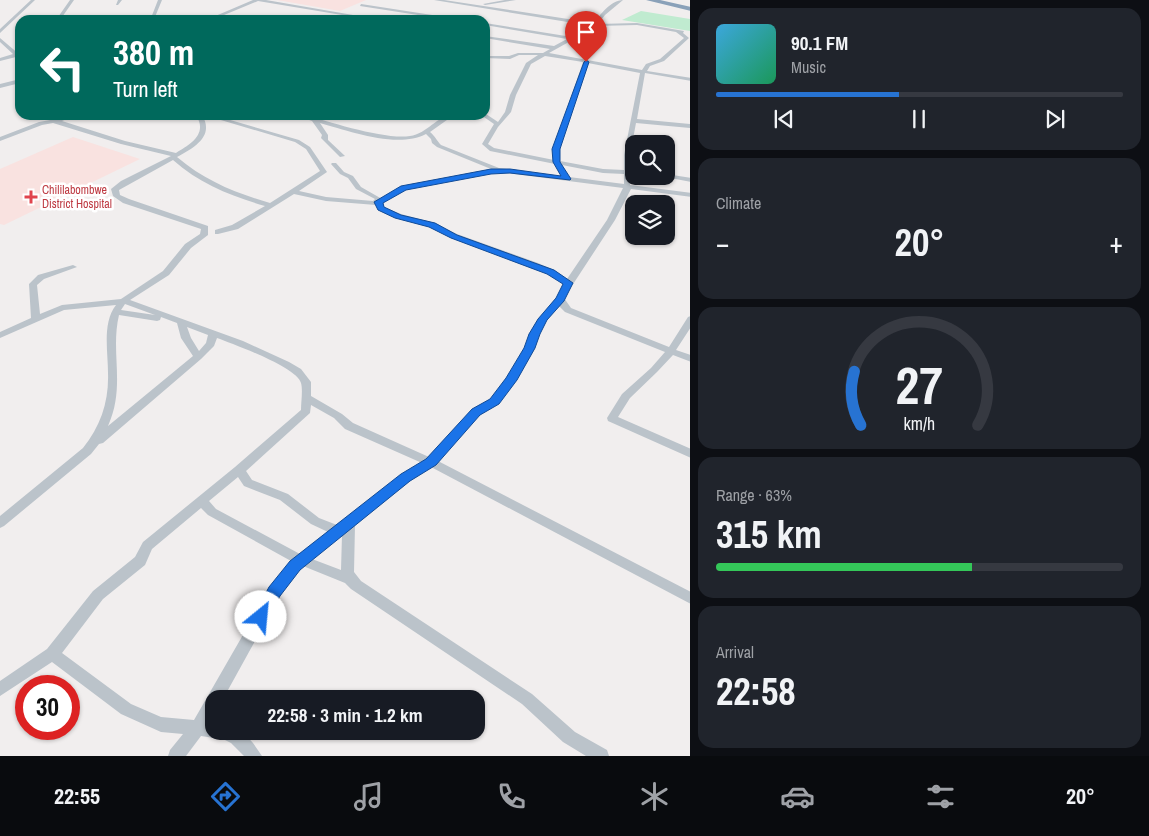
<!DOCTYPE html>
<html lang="en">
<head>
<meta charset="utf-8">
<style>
	body { margin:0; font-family:"Archivo Narrow",sans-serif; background:#20242c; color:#f1f3f6; height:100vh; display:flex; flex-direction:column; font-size:19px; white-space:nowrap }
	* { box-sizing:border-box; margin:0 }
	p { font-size:16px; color:#9ea1a6 }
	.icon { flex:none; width:28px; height:28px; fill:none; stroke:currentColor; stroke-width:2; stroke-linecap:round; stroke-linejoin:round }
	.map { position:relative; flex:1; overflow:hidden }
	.side { display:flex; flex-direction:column; gap:8px; padding:8px; background:#0d0f14; width:459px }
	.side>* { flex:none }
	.guide { position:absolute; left:15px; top:15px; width:475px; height:105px; border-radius:15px; box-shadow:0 1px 4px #0004; background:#00695c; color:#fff; overflow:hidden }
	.controls { position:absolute; left:625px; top:135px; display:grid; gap:10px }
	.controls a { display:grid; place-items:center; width:50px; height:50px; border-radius:10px; background:#171b24; box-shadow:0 1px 4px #0004; font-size:25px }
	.speed { position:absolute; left:15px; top:675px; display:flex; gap:10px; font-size:25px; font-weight:700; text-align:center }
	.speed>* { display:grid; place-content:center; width:65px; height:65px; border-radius:50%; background:#171b24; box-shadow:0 1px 4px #0004; line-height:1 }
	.speed .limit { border:8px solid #d22; background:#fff; color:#111 }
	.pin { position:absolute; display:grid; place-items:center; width:42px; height:42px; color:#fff; margin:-51px -21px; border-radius:50% 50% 50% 0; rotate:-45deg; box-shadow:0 0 5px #0007 }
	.pin .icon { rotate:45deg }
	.me { position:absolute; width:55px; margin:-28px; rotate:28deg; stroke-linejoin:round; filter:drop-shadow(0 0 4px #0008) }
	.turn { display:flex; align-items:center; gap:18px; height:105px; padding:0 15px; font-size:22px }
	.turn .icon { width:65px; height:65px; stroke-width:2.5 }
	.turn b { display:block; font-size:35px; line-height:42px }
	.big { font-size:38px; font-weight:700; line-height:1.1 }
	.side .widget { flex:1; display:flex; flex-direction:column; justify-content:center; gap:8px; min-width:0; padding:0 18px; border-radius:15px; background:#20242c }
	.side .dial { align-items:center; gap:0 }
	.dial svg { height:130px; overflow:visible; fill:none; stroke:#363941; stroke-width:7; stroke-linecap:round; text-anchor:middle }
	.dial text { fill:#f1f3f6; stroke:none }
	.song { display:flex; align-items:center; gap:15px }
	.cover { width:60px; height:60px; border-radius:8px; background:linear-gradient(135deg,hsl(200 70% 55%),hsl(150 70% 35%)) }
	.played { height:5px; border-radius:2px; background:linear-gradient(90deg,#2773d2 45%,#363941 45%) }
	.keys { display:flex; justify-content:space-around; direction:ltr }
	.heat { display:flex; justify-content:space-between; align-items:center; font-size:28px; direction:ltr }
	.charge { height:8px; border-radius:4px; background:linear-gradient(90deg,#34c759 63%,#363941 0) }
	.trip { position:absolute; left:205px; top:690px; width:280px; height:50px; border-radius:15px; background:#171b24; box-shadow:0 1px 4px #0004; font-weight:700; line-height:50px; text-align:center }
	.dock { display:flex; height:80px; justify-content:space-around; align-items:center; background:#090b0e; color:#9ea1a6 }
	.dock .icon { width:35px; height:35px }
	.dock .active { color:#2773d2 }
	.dock b { font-size:22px; color:#f1f3f6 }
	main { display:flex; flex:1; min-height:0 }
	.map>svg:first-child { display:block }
	.medical { fill:#f9e2e0 }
	.green { fill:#c0ebd0 }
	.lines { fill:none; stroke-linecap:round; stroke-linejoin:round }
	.street { fill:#bbc3ca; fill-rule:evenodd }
	.highway { fill:#8aa1b9; fill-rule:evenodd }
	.route { fill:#1a73e8; stroke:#114b97 }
	.health-dot { fill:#e0444e; stroke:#fff; stroke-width:2 }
	.labels { text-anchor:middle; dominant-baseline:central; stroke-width:5; stroke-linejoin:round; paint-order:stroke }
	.far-health-label { font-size:12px; fill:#be3a42; stroke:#fff; text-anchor:start }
</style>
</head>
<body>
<main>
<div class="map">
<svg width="691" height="756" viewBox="0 0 691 756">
	<rect width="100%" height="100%" fill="#f1eeee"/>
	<path class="medical" d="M 277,0 L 366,0 L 340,11 Z
		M 73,137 L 140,159 L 4,225 L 0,224 L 0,169 Z"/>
	<path class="green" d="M 641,11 L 690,19 L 690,31 L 622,20 Z"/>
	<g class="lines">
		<path class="street" d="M 31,0 L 35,0 L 0,33 L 0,29 Z
			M 70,0 L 74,0 L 60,20 L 56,20 Z
			M 118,0 L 122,0 L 118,5 L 116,5 Z
			M 158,0 L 162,0 L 155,17 L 151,18 Z
			M 253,0 L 266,0 L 382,20 L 372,20 L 258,1 L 212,20 L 206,20 Z
			M 434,0 L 444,0 L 594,23 C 600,15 611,0 623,0 L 605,15 L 598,24 L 637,23 L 684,31 L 683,33 L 689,38 L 664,61 L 650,66 L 647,71 L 691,78 L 691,81 L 645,73 L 637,119 L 691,124 L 691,128 L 636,123 L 630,155 L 630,171 L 634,171 L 634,175 L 630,175 L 630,185 L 691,193 L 691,197 L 631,189 L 615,220 L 564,298 L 571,308 L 669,347 L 688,317 L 691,316 L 691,327 L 676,350 L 691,355 L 691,362 L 673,355 L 657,372 L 630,398 L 618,417 L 691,449 L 691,458 L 608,421 L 607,418 L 622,394 L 651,368 L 665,352 L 565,312 L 559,306 L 547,320 L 539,334 L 535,349 L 515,382 L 498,404 L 480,414 L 438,461 L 691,592 L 691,604 L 431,467 L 410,481 L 355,525 L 354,572 L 361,581 L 532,694 L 575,732 L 607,750 L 609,756 L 586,756 L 563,742 L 522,704 L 351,589 L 345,583 L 303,566 L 280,596 L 223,699 L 214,699 L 214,716 L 210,722 L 214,722 L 214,731 L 242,731 L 253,743 L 262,756 L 244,756 L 231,743 L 217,736 L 214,738 L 201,736 L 186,756 L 168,756 L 170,750 L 183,734 L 161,732 L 121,714 L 52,662 L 0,696 L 0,681 L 47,649 L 93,591 L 135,557 L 143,542 L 235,467 L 301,410 C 301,402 303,390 301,383 C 297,367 233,344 217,338 L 214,346 L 201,359 L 103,443 L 99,444 L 91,454 L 4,526 L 0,528 L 0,516 L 83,448 C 101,426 109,401 108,373 C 108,351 102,323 116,305 L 64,310 L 0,338 L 0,332 L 31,318 L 29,284 L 38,275 L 73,265 L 77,267 L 44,279 L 37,285 L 40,314 L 62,305 L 121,299 L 163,271 L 185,244 L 200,234 L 201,229 L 123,203 L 113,196 L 111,189 L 121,181 L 171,156 L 121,144 L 53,123 L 42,125 L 0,141 L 0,137 L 39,122 L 56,119 L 68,115 L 76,115 L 62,121 L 125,141 L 176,153 C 191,144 208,134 196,115 L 202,115 C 215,136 194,148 177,157 C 205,181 236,193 270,203 L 320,171 L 306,149 L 295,142 L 204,115 L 213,115 L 299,140 L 310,147 L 327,172 L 299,191 L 326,197 L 373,201 L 375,199 L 356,189 L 348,178 L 340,174 L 331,164 L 332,163 L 336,163 L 344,172 L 353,176 L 361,187 L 382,199 L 395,190 L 411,184 L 491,169 L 437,147 L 432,143 L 431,139 L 426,134 C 397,149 349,131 320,123 L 328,135 L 328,140 L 345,156 L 340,157 L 321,138 L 322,135 L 312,121 L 295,115 L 305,115 C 330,122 385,140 410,136 C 427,134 437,115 454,115 L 430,132 C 435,136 437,141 441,145 L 499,168 L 562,176 L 555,164 L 490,151 L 482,144 L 494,124 L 481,115 L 486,114 L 498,122 L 505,112 L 510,95 L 526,63 L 538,55 L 519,55 L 510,59 L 485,58 L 485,56 L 509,56 L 518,53 L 543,53 L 550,49 L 485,38 L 485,36 L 554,46 L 567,39 L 485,25 L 485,23 L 572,37 L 588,31 L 592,26 ZM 637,25 L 676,32 L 684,38 L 660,59 L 646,64 L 642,70 L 549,53 L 567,43 L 592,33 L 596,26 ZM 545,56 L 583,62 L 553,149 L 554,160 L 494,148 L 488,144 L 498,127 L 511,112 L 516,95 L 531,64 ZM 588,63 L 640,73 L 624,155 L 624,170 L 603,169 L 560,161 L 559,149 ZM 173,160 C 200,184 231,196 265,206 L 232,225 L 215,230 L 215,234 L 218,234 L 238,229 L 294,194 L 326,201 L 376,205 L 378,210 L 395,218 L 429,227 L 451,238 L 532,267 L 548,274 L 564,284 L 556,298 L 540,317 L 529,334 L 525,349 L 507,378 L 490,400 L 472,410 L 429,457 L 353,423 L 342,414 L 311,396 L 311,382 L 301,369 L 289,362 L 243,341 L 130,300 L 169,275 L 191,248 L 208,235 L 208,226 L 129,199 L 120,195 L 119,190 ZM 562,165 L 603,173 L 624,174 L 624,184 L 569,177 ZM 499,172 L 623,188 L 607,220 L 567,279 L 554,270 L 538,263 L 457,234 L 435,223 L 401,214 L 384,207 L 383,203 L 399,192 L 415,187 ZM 125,304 L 155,315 L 121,310 ZM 119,315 L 157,321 L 160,320 L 161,317 L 177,323 L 181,338 L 193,356 L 108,426 C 126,386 110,353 119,315 ZM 187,327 L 208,335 L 206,343 L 199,351 L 191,338 ZM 311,405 L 334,418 L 345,429 L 422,463 L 402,475 L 337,525 L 319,518 L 288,494 L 252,480 L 246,471 L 310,413 ZM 238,477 L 244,486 L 280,500 L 311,524 L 328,532 L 300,554 L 216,509 L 209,501 ZM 201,508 L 208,515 L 291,561 L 270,588 L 194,720 L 161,717 L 131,704 L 62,653 L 103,599 L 145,565 L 152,549 ZM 342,535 L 341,570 L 312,559 Z
			M 505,0 L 516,0 L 485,5 L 483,4 Z
			M 361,4 L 458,19 L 460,20 L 450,20 L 360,6 Z
			M 343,16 L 345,18 L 307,20 L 309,19 Z
			M 106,17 L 110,17 L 109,20 L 105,20 Z
			M 0,38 L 20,55 L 20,59 L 16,57 L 0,61 L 0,58 L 13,54 L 0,42 Z
			M 20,79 L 20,83 L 0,88 L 0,84 Z
			M 666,174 L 691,178 L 691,182 L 660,176 L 666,176 Z"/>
		<path class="highway" d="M 646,0 L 660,0 L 691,7 L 691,11 Z"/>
	</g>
	<path class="route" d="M 586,60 L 589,62 L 560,149 L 560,162 L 571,179 L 570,180 L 510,173 L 491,174 L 406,190 L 383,203 L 384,207 L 401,215 L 435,223 L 457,235 L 554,270 L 573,283 L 564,301 L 547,320 L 540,334 L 535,348 L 517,380 L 499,404 L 480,415 L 436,465 L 410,481 L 300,570 L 280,596 L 266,622 L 261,624 L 255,622 L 253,617 L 269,587 L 290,561 L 401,474 L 426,459 L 472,409 L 490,399 L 506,378 L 524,348 L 529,334 L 538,319 L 556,298 L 563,284 L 547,274 L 451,238 L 429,227 L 395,218 L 378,210 L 374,202 L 401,186 L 491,169 L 510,169 L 561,176 L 553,162 L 552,149 L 584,62 Z"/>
	<path class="health-dot" d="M28.5 189.5h5v5h5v5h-5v5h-5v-5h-5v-5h5z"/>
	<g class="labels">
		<g class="far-health-label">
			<text x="42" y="190">Chililabombwe<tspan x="42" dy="14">District Hospital</tspan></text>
		</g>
	</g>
</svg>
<div class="controls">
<a><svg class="icon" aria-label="search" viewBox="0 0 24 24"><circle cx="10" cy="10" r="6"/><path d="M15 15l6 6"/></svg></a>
<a><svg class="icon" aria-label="layers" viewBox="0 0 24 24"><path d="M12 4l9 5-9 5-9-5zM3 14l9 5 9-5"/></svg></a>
</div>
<div class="speed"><div class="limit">30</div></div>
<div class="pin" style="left:586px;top:62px;background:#d93025"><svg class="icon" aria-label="arrive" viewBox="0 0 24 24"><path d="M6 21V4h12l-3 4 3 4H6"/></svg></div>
<svg class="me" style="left:261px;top:617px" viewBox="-20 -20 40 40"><circle r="19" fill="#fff"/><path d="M0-13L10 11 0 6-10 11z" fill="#1a73e8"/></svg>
<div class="trip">22:58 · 3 min · 1.2 km</div>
<div class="guide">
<div class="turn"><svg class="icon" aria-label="left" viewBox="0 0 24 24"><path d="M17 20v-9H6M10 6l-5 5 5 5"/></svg><div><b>380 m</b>Turn left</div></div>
</div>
</div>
<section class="side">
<div class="widget">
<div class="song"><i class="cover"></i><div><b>90.1 FM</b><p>Music</p></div></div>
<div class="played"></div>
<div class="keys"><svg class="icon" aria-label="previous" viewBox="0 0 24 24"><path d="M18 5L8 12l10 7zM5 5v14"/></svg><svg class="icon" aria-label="pause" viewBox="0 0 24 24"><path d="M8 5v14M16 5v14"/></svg><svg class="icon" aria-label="next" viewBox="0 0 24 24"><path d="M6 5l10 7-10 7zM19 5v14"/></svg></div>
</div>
<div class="widget"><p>Climate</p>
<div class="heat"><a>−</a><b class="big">20°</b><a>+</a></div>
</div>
<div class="widget dial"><svg viewBox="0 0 100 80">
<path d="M14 69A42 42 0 1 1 86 69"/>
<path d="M14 69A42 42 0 0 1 10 36" stroke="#2773d2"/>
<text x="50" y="56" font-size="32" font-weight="700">27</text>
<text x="50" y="72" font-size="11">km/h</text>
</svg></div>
<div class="widget"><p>Range · 63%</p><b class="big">315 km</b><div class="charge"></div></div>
<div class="widget"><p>Arrival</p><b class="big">22:58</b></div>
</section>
</main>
<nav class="dock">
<b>22:55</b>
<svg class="icon active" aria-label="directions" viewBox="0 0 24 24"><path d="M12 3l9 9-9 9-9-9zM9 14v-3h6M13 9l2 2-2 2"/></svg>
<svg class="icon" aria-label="music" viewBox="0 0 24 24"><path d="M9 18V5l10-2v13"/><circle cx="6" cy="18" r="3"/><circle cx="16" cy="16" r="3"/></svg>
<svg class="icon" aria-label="phone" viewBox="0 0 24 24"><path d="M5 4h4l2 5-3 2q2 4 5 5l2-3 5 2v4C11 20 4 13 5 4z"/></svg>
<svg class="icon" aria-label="climate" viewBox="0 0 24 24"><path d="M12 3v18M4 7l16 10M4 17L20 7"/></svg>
<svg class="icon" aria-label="car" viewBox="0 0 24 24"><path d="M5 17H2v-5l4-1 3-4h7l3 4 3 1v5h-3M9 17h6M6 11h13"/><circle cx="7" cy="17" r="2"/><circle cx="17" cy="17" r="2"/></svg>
<svg class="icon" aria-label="filters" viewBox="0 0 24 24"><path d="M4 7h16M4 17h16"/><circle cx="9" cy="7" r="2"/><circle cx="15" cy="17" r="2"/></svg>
<b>20°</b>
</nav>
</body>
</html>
